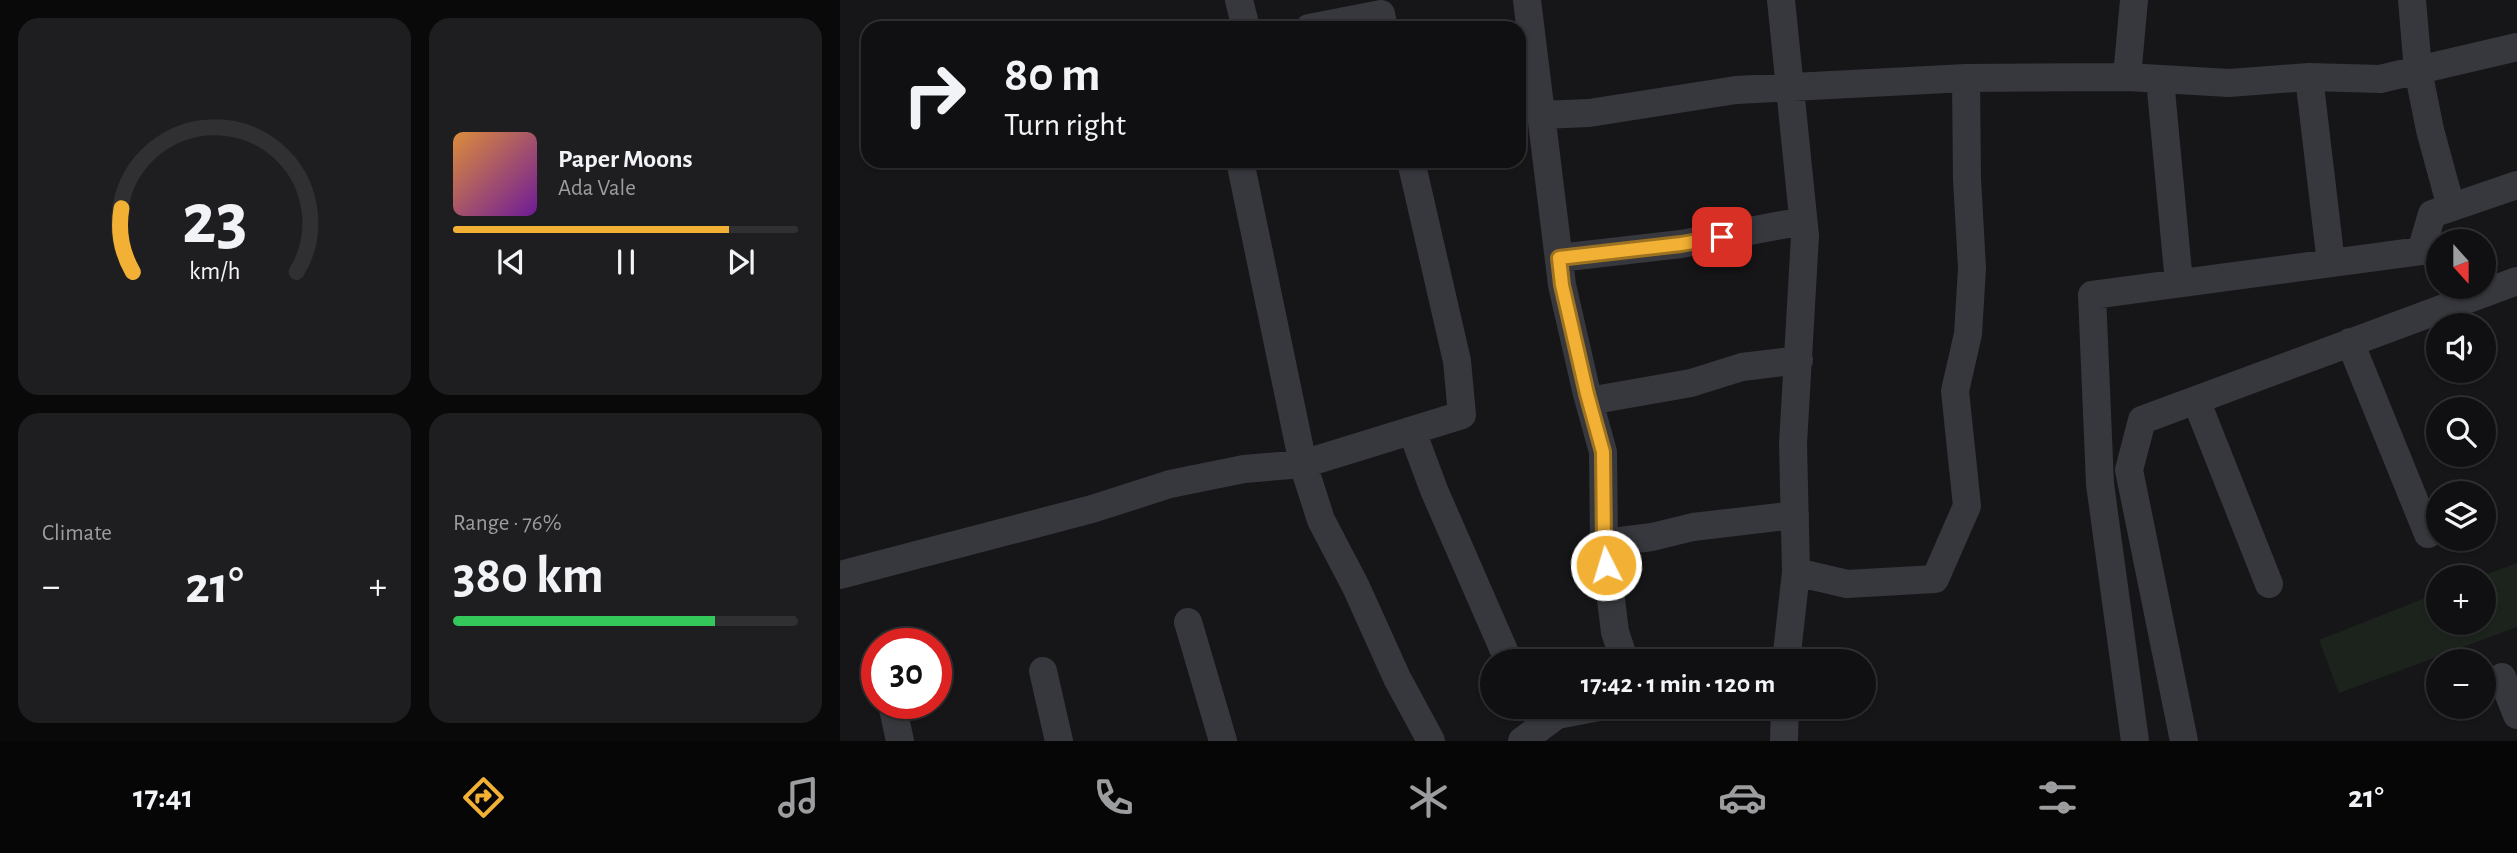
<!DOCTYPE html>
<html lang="en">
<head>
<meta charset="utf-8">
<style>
	body { margin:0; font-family:"Alegreya Sans",sans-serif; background:#1e1e20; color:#f1f3f6; height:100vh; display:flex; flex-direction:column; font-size:26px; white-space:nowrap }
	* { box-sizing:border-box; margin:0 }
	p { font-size:23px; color:#9c9d9f }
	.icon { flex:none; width:38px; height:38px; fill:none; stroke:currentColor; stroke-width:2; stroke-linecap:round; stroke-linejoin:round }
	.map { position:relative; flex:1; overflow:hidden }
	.side { display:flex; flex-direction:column; gap:18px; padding:18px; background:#09090a; width:840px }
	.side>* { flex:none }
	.top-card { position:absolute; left:21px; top:21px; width:665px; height:147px; border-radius:21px; box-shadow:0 2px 5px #0004,0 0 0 2px #303032; background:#101012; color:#f1f3f6; overflow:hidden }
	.needle { width:46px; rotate:159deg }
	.fabs { position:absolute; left:1586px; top:229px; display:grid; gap:14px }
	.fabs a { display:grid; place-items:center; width:70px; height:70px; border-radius:50%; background:#101012; box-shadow:0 2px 5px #0004,0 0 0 2px #303032; font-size:35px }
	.speed { position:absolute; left:21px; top:628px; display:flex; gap:14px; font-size:35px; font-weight:700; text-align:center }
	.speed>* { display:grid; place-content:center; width:91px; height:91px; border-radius:50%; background:#101012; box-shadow:0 2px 5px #0004,0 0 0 2px #303032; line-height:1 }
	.speed .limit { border:10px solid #d22; background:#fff; color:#111 }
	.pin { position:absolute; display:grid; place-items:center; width:60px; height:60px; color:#fff; margin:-30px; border-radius:14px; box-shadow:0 4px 10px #0006 }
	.me { position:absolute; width:77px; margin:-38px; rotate:355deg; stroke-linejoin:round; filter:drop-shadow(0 0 5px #0008) }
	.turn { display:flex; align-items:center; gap:24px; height:147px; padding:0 28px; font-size:32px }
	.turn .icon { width:91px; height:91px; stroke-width:2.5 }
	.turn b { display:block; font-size:49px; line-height:60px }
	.big { font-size:52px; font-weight:700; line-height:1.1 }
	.side .tile { flex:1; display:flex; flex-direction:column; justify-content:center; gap:10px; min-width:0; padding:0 24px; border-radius:21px; background:#1e1e20 }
	.side .dial { align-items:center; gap:0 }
	.dial svg { height:182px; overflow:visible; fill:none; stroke:#303032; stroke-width:7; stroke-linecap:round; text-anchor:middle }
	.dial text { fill:#f1f3f6; stroke:none }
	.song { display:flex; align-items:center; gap:21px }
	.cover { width:84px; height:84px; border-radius:10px; background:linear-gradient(135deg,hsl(30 70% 55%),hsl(280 70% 35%)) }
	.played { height:7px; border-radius:4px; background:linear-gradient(90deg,#f2b134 80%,#303032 80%) }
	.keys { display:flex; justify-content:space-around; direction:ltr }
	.heat { display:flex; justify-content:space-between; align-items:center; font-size:38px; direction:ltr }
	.charge { height:10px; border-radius:5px; background:linear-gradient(90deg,#34c759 76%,#303032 0) }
	.side .tiles { flex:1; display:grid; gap:18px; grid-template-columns:repeat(2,1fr) }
	.trip { position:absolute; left:640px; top:649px; width:396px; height:70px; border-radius:35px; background:#101012; box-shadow:0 2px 5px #0004,0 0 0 2px #303032; font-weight:700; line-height:70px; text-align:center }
	.menu { display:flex; height:112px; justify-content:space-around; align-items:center; background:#060607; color:#9c9d9f }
	.menu .icon { width:49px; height:49px }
	.menu .current { color:#f2b134 }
	.menu b { font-size:32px; color:#f1f3f6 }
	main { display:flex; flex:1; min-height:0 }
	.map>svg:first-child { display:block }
	.green { fill:#1c231d }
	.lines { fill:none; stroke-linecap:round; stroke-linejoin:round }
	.street { stroke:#37383d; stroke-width:28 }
	.route-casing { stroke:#9d7322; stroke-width:18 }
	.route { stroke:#f2b134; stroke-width:12 }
</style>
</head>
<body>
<main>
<section class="side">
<div class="tiles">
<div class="tile dial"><svg viewBox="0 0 100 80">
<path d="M14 69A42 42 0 1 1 86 69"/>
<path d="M14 69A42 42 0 0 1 9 41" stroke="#f2b134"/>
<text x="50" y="56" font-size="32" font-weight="700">23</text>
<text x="50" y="72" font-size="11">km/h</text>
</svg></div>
<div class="tile">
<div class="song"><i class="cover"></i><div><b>Paper Moons</b><p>Ada Vale</p></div></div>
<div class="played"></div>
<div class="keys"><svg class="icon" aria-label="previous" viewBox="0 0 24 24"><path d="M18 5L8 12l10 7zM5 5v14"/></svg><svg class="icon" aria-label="pause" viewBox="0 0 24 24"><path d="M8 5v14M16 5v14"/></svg><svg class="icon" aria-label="next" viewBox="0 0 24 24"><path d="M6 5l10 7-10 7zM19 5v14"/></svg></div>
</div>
<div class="tile"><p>Climate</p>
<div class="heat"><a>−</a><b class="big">21°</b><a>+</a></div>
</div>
<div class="tile"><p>Range · 76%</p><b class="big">380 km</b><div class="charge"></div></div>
</div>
</section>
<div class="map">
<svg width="1677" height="741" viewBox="0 0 1677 741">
	<rect width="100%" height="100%" fill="#161618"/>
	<path class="green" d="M 1677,563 L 1677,627 L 1499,693 L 1479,640 L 1598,593 L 1598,623 L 1643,623 L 1643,578 L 1639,577 Z"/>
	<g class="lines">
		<path class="street" d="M 399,0 L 406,28
			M 687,0 L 722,285 L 747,394 L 763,452 L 764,543 L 775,632 L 785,662
			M 941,0 L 965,236 L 953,444 L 956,572 L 946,662
			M 1572,0 L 1578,70 L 1590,130 L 1611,207
			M 469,28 L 541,14 L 544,28
			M 1287,77 L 1294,0
			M 1469,77 L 1491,263
			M 1320,79 L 1339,283
			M 701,115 L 749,113 L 896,90 L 1126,78
			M 400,161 L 463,464 L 481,520 L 516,587 L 557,678 L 591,741
			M 719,258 L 841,244 L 963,221
			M 1510,342 L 1588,534
			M 1356,400 L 1429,584
			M 749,401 L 851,383 L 902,367 L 959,360
			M 572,431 L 594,490 L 669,662
			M 764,543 L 812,537 L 853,527 L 955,515
			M 956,572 L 1007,584 L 1095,579 L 1127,506 L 1115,391 L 1128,334 L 1132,268 L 1127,179 L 1126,78 L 1287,77 L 1389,83 L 1469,77 L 1540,79 L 1677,47
			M 0,575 L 252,509 L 330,484 L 404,469 L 463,464 L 622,415 L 617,361 L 571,161
			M 348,622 L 383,741
			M 203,671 L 219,741
			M 1662,677 L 1677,715
			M 52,704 L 60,741
			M 682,741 L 717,715 L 759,707
			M 944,741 L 945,707
			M 1295,741 L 1260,484 L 1252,295 L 1581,251 L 1592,214 L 1677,185
			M 1344,741 L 1289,470 L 1302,420 L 1677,281"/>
	</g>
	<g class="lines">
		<g class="route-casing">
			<path id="route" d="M 766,565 L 764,543 L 763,452 L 747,394 L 722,285 L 719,258 L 841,244 L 882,237"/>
		</g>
		<use href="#route" class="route"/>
	</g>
</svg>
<div class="fabs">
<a><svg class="needle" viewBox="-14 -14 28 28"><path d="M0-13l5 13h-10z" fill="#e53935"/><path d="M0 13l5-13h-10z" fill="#9c9d9f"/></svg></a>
<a><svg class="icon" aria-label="sound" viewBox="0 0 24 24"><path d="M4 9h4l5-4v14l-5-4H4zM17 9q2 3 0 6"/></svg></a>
<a><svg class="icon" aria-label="search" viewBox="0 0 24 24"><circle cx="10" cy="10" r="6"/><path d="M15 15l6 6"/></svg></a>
<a><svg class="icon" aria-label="layers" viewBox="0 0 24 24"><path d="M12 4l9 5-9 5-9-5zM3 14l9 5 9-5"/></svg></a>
<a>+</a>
<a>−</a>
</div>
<div class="speed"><div class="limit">30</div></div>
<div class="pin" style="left:882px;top:237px;background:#d93025"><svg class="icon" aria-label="arrive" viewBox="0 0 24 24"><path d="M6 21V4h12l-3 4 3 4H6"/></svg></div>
<svg class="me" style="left:766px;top:565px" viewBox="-20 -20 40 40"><circle r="17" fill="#f2b134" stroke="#fff" stroke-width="3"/><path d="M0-11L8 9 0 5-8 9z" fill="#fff"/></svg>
<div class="trip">17:42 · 1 min · 120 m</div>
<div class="top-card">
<div class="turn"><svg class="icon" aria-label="right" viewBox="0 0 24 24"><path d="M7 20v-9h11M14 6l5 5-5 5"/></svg><div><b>80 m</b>Turn right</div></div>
</div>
</div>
</main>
<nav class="menu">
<b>17:41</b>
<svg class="icon current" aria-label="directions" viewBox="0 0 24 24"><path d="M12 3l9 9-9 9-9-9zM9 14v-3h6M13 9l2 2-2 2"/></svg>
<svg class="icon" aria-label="music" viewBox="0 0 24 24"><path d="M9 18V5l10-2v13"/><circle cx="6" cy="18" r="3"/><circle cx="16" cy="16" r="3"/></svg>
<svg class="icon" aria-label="phone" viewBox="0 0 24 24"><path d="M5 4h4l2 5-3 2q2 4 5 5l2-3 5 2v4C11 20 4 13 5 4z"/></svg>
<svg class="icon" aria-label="climate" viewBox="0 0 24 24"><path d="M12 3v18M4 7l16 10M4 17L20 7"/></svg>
<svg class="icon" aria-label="car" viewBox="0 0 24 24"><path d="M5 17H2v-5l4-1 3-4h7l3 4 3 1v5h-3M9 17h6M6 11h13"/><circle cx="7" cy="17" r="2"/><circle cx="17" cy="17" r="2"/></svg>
<svg class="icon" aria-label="filters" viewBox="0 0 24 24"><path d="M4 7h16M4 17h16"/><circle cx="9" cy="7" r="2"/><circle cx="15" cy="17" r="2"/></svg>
<b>21°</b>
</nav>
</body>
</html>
